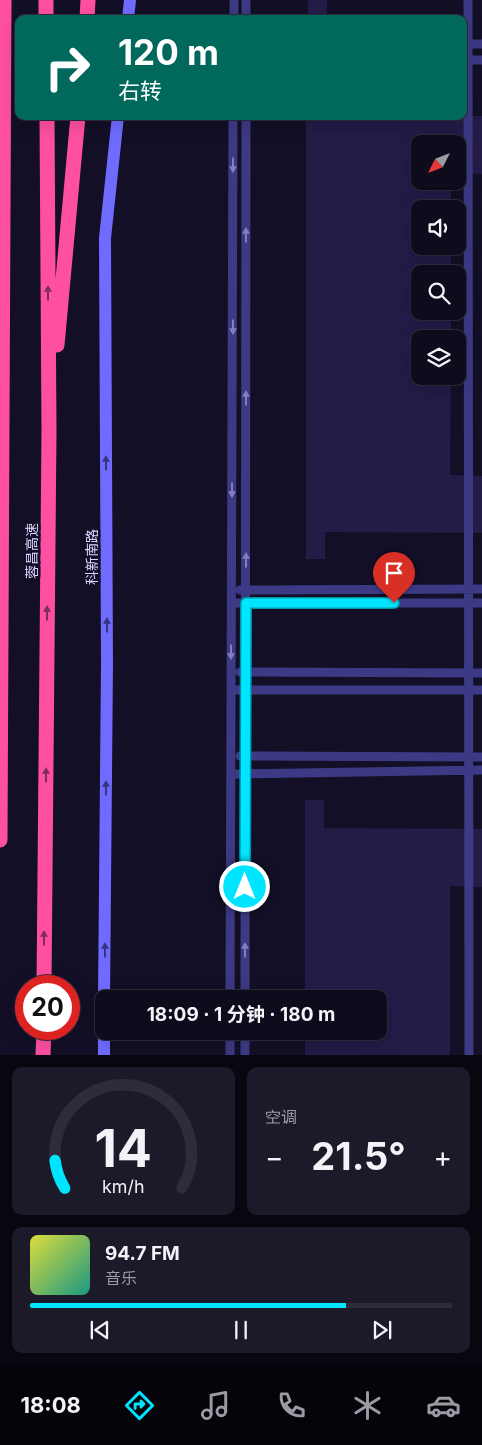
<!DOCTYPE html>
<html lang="zh">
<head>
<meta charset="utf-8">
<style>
	body { margin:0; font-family:Inter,"Noto Sans SC",sans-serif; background:#1c1929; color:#f1f3f6; height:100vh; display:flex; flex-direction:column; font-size:19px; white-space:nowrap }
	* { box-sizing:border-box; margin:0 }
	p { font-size:16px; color:#9b9ba3 }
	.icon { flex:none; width:28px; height:28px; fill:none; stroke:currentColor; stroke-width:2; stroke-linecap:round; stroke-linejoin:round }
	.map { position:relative; height:1055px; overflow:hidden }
	.panel { display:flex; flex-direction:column; gap:12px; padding:12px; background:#08060f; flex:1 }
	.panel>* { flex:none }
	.top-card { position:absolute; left:15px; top:15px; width:452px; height:105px; border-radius:10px; box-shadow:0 5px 20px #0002,0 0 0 1px #2e2b3b; background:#00695c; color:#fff; overflow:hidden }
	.needle { width:32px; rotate:228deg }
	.controls { position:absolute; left:411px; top:135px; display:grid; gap:10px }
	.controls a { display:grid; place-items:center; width:55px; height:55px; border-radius:10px; background:#0e0b1c; box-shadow:0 5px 20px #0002,0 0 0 1px #2e2b3b; font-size:25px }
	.speed { position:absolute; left:15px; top:975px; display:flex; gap:10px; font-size:25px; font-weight:700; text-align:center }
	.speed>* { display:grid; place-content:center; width:65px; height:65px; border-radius:50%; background:#0e0b1c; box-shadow:0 5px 20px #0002,0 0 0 1px #2e2b3b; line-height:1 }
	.speed .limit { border:8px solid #d22; background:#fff; color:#111 }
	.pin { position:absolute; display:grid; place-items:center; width:42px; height:42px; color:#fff; margin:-51px -21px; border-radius:50% 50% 50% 0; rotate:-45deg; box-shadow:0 0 5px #0007 }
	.pin .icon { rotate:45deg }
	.me { position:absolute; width:55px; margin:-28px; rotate:0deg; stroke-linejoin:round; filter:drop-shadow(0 0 4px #0008) }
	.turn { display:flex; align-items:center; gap:18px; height:105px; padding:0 20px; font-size:22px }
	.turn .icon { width:65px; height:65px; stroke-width:2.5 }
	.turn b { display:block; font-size:35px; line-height:42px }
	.big { font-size:38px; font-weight:700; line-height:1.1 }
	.panel .card { flex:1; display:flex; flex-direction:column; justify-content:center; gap:8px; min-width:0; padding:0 18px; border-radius:10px; background:#1c1929 }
	.panel .dial { align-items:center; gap:0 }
	.dial svg { height:130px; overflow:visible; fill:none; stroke:#2e2b3b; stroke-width:7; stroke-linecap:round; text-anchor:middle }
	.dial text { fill:#f1f3f6; stroke:none }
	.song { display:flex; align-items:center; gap:15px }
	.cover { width:60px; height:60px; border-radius:8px; background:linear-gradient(135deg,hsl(60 70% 55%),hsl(170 70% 35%)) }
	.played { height:5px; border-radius:2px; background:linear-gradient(90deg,#00e5ff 75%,#2e2b3b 75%) }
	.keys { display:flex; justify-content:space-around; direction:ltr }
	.heat { display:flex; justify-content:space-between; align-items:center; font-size:28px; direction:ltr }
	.panel .tiles { flex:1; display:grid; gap:12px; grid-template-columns:1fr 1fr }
	.card:last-child { grid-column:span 2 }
	.trip { position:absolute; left:95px; top:990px; width:292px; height:50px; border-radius:10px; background:#0e0b1c; box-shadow:0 5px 20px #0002,0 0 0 1px #2e2b3b; font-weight:700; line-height:50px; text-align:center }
	.tabs { display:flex; height:80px; justify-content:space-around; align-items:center; background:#06040b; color:#9b9ba3 }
	.tabs .icon { width:35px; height:35px }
	.tabs .selected { color:#00e5ff }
	.tabs b { font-size:22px; color:#f1f3f6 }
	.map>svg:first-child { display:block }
	.building { fill:#241b47 }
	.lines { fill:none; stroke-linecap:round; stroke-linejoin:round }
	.lane { stroke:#3d3a85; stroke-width:9 }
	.secondary { stroke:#6f6bff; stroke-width:12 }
	.highway { stroke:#ff4fa3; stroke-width:15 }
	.oneway { fill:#837fbc }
	.oneway2 { fill:#7d2c5e }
	.oneway3 { fill:#38347d }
	.route-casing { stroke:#0095a6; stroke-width:12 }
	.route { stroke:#00e5ff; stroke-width:9 }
	.labels { text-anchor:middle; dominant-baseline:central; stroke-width:5; stroke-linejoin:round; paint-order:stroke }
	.street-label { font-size:14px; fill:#d9d4ff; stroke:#130f26 }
</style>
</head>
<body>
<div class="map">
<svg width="482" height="1055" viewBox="0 0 482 1055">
	<rect width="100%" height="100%" fill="#130f26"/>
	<path class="building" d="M 308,0 L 327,0 L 327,14 L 308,14 Z
		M 306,116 L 482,116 L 482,174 L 458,173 L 458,144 L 420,144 L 420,181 L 451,181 L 451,209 L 420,209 L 420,246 L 451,246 L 451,274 L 420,274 L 420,311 L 451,311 L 451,339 L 420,339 L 420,376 L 451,376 L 450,475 L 482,476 L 482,533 L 325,532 L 325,559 L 306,559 Z
		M 305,800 L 324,800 L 324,828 L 482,829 L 482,887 L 450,886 L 450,1055 L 305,1055 L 305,1031 L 379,1031 L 379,999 L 305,999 Z"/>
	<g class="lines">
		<path class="lane" d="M 468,0 L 469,1055
			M 234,19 L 234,0
			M 246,19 L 246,0
			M 464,44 L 482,44
			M 464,60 L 482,60
			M 240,590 L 482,589
			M 232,603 L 482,603
			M 240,672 L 482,673
			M 231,690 L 482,690
			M 240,756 L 482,757
			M 231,774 L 482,770
			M 230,999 L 233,116
			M 245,999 L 246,116
			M 230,1055 L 230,1031
			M 245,1055 L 245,1031"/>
		<path class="secondary" d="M 128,19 L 130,0
			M 104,999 L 107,664 L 105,238 L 118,116
			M 104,1055 L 104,1031"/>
		<path class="highway" d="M 46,0 L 46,19
			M 87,19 L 88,0
			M 57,345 L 78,116
			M 0,840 L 4,0
			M 44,986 L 49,431 L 47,116
			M 43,1055 L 44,1029"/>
	</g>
	<defs><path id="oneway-solid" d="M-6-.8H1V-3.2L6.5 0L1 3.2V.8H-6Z" transform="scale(1.25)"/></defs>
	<g class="oneway">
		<use href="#oneway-solid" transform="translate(233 165) rotate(90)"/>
		<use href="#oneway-solid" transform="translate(246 235) rotate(-90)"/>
		<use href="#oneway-solid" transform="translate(233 327) rotate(90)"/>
		<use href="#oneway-solid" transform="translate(246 398) rotate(-90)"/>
		<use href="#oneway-solid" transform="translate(232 490) rotate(90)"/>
		<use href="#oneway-solid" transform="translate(246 560) rotate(-90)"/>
		<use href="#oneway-solid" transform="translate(231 652) rotate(90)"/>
		<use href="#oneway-solid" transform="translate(245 950) rotate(-90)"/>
	</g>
	<g class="oneway2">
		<use href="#oneway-solid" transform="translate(48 293) rotate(-90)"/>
		<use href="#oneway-solid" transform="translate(47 613) rotate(-90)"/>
		<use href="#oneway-solid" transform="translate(46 775) rotate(-90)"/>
		<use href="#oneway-solid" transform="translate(44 938) rotate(-90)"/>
	</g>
	<g class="oneway3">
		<use href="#oneway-solid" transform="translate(106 463) rotate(-90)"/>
		<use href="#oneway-solid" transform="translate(107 625) rotate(-90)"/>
		<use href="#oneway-solid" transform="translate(106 788) rotate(-90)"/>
		<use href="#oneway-solid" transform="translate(105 950) rotate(-90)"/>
	</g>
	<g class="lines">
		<g class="route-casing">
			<path id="route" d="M 245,887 L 246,603 L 394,603"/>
		</g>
		<use href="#route" class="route"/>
	</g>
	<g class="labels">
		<g class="street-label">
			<text transform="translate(31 551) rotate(-90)">蓉昌高速</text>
			<text transform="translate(91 557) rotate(-90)">科新南路</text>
		</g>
	</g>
</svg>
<div class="controls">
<a><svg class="needle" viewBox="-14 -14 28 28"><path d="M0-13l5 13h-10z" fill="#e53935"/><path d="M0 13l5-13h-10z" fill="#9b9ba3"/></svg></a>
<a><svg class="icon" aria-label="sound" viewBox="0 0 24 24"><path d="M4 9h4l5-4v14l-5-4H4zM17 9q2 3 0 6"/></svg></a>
<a><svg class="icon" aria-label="search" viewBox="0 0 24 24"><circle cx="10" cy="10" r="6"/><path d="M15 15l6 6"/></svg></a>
<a><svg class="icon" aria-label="layers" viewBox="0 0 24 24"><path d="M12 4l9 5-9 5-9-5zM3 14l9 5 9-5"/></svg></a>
</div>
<div class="speed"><div class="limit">20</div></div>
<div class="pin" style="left:394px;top:603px;background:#d93025"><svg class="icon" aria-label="arrive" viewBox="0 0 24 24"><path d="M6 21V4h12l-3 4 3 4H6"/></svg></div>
<svg class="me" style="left:245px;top:887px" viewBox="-20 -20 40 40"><circle r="17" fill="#00e5ff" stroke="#fff" stroke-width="3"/><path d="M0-11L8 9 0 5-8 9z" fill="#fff"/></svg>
<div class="trip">18:09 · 1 分钟 · 180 m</div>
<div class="top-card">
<div class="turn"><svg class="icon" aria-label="right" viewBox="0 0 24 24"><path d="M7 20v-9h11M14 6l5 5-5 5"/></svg><div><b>120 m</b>右转</div></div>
</div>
</div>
<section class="panel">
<div class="tiles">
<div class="card dial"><svg viewBox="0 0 100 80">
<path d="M14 69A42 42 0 1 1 86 69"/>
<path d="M14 69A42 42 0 0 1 8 52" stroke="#00e5ff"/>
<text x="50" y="56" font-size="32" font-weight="700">14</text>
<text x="50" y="72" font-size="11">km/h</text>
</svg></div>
<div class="card"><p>空调</p>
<div class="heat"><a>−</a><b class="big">21.5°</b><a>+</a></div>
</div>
<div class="card">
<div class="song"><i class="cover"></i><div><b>94.7 FM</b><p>音乐</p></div></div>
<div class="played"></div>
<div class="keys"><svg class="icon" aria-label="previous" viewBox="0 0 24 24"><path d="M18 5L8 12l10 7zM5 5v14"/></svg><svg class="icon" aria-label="pause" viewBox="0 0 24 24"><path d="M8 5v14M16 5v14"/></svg><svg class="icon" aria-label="next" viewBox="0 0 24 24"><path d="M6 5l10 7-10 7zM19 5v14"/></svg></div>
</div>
</div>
</section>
<nav class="tabs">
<b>18:08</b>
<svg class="icon selected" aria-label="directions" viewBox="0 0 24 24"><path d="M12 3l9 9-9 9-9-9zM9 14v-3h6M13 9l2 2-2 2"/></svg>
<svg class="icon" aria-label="music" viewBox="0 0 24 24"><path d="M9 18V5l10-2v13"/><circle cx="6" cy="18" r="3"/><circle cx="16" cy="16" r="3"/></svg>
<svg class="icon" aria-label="phone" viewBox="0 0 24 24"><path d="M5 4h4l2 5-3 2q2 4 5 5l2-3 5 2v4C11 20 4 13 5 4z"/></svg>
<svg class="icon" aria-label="climate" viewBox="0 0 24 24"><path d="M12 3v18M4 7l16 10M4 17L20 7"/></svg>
<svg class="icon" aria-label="car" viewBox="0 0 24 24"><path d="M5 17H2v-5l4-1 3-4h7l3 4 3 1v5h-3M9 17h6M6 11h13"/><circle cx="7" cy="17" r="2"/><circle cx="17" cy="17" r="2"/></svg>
</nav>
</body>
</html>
